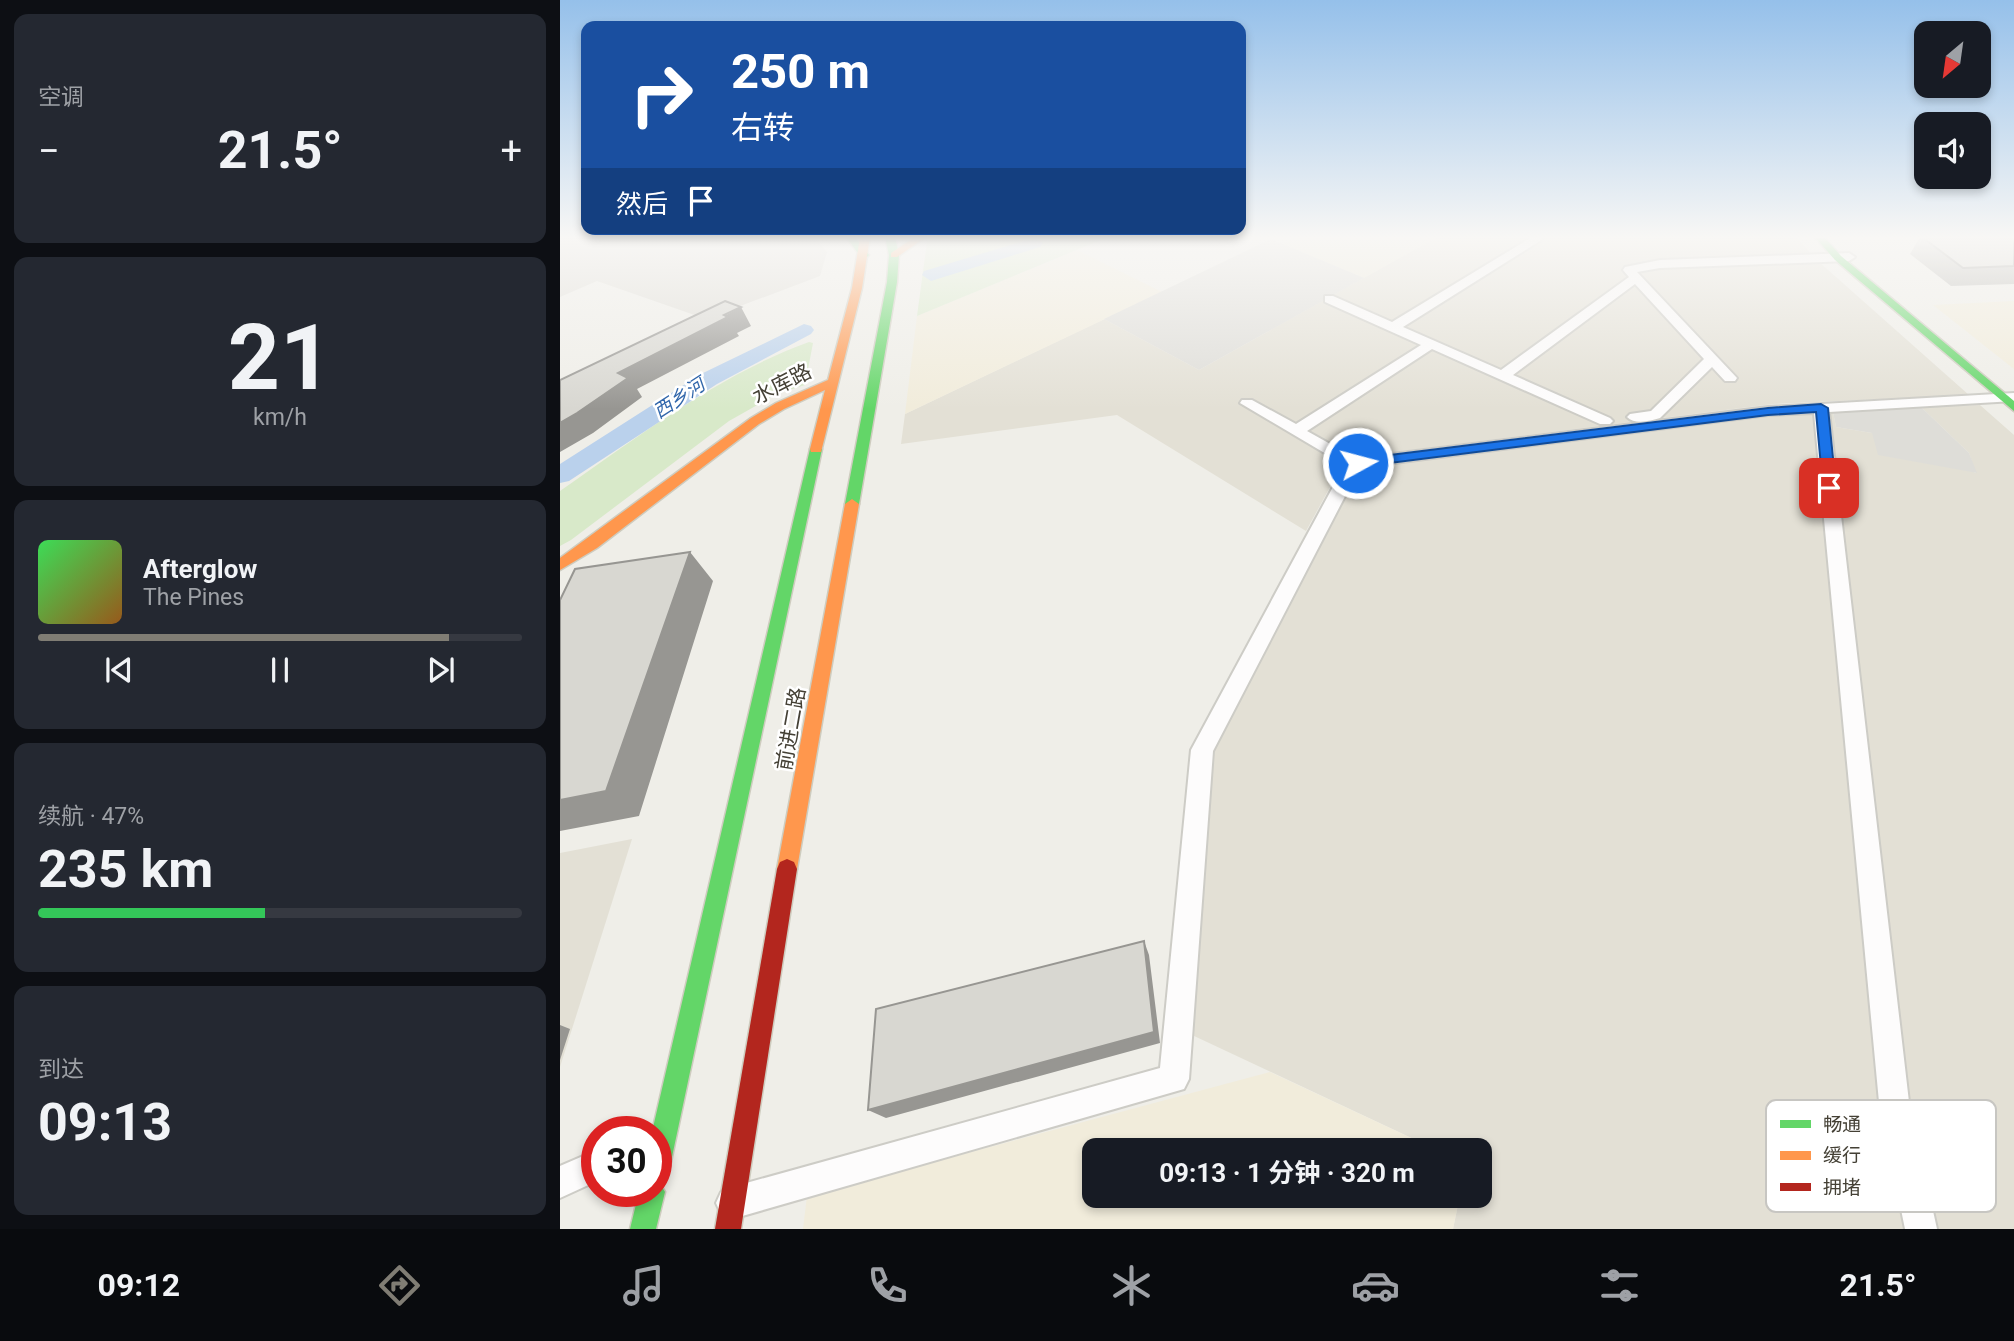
<!DOCTYPE html>
<html lang="zh">
<head>
<meta charset="utf-8">
<style>
	body { margin:0; font-family:Roboto,"Noto Sans SC",sans-serif; background:#242831; color:#f1f3f6; height:100vh; display:flex; flex-direction:column; font-size:26px; white-space:nowrap }
	* { box-sizing:border-box; margin:0 }
	p { font-size:23px; color:#9ea1a6 }
	.icon { flex:none; width:38px; height:38px; fill:none; stroke:currentColor; stroke-width:2; stroke-linecap:round; stroke-linejoin:round }
	.map { position:relative; flex:1; overflow:hidden }
	.details { display:flex; flex-direction:column; gap:14px; padding:14px; background:#0d0f14; width:560px }
	.details>* { flex:none }
	.banner { position:absolute; left:21px; top:21px; width:665px; height:214px; border-radius:14px; box-shadow:0 4px 10px #0003; background:#1a4fa0; color:#fff; overflow:hidden }
	.needle { width:46px; rotate:209deg }
	.controls { position:absolute; left:1354px; top:21px; display:grid; gap:14px }
	.controls a { display:grid; place-items:center; width:77px; height:77px; border-radius:14px; background:#171b24; box-shadow:0 4px 10px #0003; font-size:35px }
	.speed { position:absolute; left:21px; top:1116px; display:flex; gap:14px; font-size:35px; font-weight:700; text-align:center }
	.speed>* { display:grid; place-content:center; width:91px; height:91px; border-radius:50%; background:#171b24; box-shadow:0 4px 10px #0003; line-height:1 }
	.speed .limit { border:10px solid #d22; background:#fff; color:#111 }
	.pin { position:absolute; display:grid; place-items:center; width:60px; height:60px; color:#fff; margin:-30px; border-radius:14px; box-shadow:0 4px 10px #0006 }
	.me { position:absolute; width:77px; margin:-38px; rotate:83deg; stroke-linejoin:round; filter:drop-shadow(0 0 5px #0008) }
	.turn { display:flex; align-items:center; gap:24px; height:147px; padding:0 35px; font-size:32px }
	.turn .icon { width:91px; height:91px; stroke-width:2.5 }
	.turn b { display:block; font-size:49px; line-height:60px }
	.then { display:flex; align-items:center; height:66px; padding:0 35px; background:#0003; gap:14px; font-size:26px }
	.big { font-size:52px; font-weight:700; line-height:1.1 }
	.details .tile { flex:1; display:flex; flex-direction:column; justify-content:center; gap:10px; min-width:0; padding:0 24px; border-radius:14px; background:#242831 }
	.details .dial { align-items:center; gap:0 }
	.dial b { font-size:91px; line-height:1 }
	.song { display:flex; align-items:center; gap:21px }
	.cover { width:84px; height:84px; border-radius:10px; background:linear-gradient(135deg,hsl(130 70% 55%),hsl(30 70% 35%)) }
	.played { height:7px; border-radius:4px; background:linear-gradient(90deg,#807d74 85%,#363941 85%) }
	.keys { display:flex; justify-content:space-around; direction:ltr }
	.heat { display:flex; justify-content:space-between; align-items:center; font-size:38px; direction:ltr }
	.charge { height:10px; border-radius:5px; background:linear-gradient(90deg,#34c759 47%,#363941 0) }
	.trip { position:absolute; left:522px; top:1138px; width:410px; height:70px; border-radius:14px; background:#171b24; box-shadow:0 4px 10px #0003; font-weight:700; line-height:70px; text-align:center }
	.tab-bar { display:flex; height:112px; justify-content:space-around; align-items:center; background:#090b0e; color:#9ea1a6 }
	.tab-bar .icon { width:49px; height:49px }
	.tab-bar .active { color:#807d74 }
	.tab-bar b { font-size:32px; color:#f1f3f6 }
	main { display:flex; flex:1; min-height:0 }
	.map>svg:first-child { display:block }
	.residential { fill:#e3e0d5 }
	.commercial { fill:#f1ecdb }
	.industrial { fill:#dfddd6 }
	.education { fill:#edeada }
	.green { fill:#d8e9c9 }
	.parking { fill:#deddd8 }
	.lines { fill:none; stroke-linecap:round; stroke-linejoin:round }
	.river { fill:#bad1ec; fill-rule:evenodd }
	.street-casing { stroke:#cdccc6; stroke-width:4 }
	.fast-casing { stroke:#ceccbf; stroke-width:3 }
	.slow-casing { stroke:#ceccbf; stroke-width:3 }
	.jam-casing { stroke:#ceccbf; stroke-width:3 }
	.street { fill:#fdfcfc; fill-rule:evenodd }
	.fast { fill:#63d668; fill-rule:evenodd }
	.slow { fill:#ff974d; fill-rule:evenodd }
	.jam { fill:#b3261e; fill-rule:evenodd }
	.wall { fill:#bab9b4 }
	.shaded-wall { fill:#979692 }
	.building { fill:#d8d7d1; stroke:#979692; stroke-width:2 }
	.route { fill:#1a73e8; stroke:#114b97; stroke-width:2 }
	.labels { text-anchor:middle; dominant-baseline:central; stroke-width:5; stroke-linejoin:round; paint-order:stroke }
	.far-water-label { font-size:19px; font-style:italic; fill:#3267ab; stroke:#fff }
	.street-label { font-size:21px; fill:#444035; stroke:#fff }
	.key { fill:#fff; stroke:#c7c6c2; stroke-width:2 }
	.key-label { font-size:19px; fill:#444035 }
</style>
</head>
<body>
<main>
<section class="details">
<div class="tile"><p>空调</p>
<div class="heat"><a>−</a><b class="big">21.5°</b><a>+</a></div>
</div>
<div class="tile dial"><b>21</b><p>km/h</p></div>
<div class="tile">
<div class="song"><i class="cover"></i><div><b>Afterglow</b><p>The Pines</p></div></div>
<div class="played"></div>
<div class="keys"><svg class="icon" aria-label="previous" viewBox="0 0 24 24"><path d="M18 5L8 12l10 7zM5 5v14"/></svg><svg class="icon" aria-label="pause" viewBox="0 0 24 24"><path d="M8 5v14M16 5v14"/></svg><svg class="icon" aria-label="next" viewBox="0 0 24 24"><path d="M6 5l10 7-10 7zM19 5v14"/></svg></div>
</div>
<div class="tile"><p>续航 · 47%</p><b class="big">235 km</b><div class="charge"></div></div>
<div class="tile"><p>到达</p><b class="big">09:13</b></div>
</section>
<div class="map">
<svg width="1454" height="1229" viewBox="0 0 1454 1229">
	<rect width="100%" height="100%" fill="#efeee8"/>
	<path class="residential" d="M 877,237 L 1237,237 L 1252,255 L 1075,263 L 1096,271 L 1095,268 L 1258,261 L 1409,395 L 1213,404 L 786,458 L 746,531 L 557,415 L 341,444 L 345,414 L 544,319 L 639,370 Z
		M 1420,405 L 1454,435 L 1454,1229 L 893,1229 L 900,1195 L 919,1195 L 919,1150 L 877,1150 L 632,1035 L 653,752 L 796,475 L 803,467 L 1212,416 L 1273,412 L 1276,427 L 1312,433 L 1416,473 L 1409,453 L 1361,407 Z
		M 72,839 L 0,1067 L 0,853 Z"/>
	<path class="commercial" d="M 517,250 L 602,292 L 345,414 L 357,316 Z
		M 1454,301 L 1454,369 L 1373,305 Z
		M 710,1072 L 877,1150 L 534,1150 L 534,1195 L 900,1195 L 893,1229 L 243,1229 L 247,1196 Z"/>
	<path class="industrial" d="M 0,237 L 247,237 L 258,241 L 267,252 L 260,276 L 146,319 L 37,281 L 0,297 Z"/>
	<path class="education" d="M 737,237 L 877,237 L 804,278 L 723,244 Z"/>
	<path class="green" d="M 378,237 L 548,237 L 357,316 L 367,242 Z
		M 249,342 L 253,343 L 245,385 L 217,394 L 169,421 L 11,540 L 0,546 L 0,491 C 79,436 158,375 249,342 Z"/>
	<path class="parking" d="M 711,239 L 804,278 L 639,370 L 544,319 Z
		M 1361,407 L 1409,453 L 1417,473 L 1318,455 L 1312,433 L 1276,427 L 1273,412 Z"/>
	<g class="lines">
		<path class="river" d="M 474,238 L 483,243 L 480,247 L 371,281 L 362,275 L 364,271 Z
			M 244,324 L 251,326 L 254,330 L 251,334 L 157,384 L 9,481 L 0,483 L 0,464 L 141,374 Z"/>
		<g class="street-casing">
			<path id="street" d="M 972,237 L 983,239 L 843,327 L 941,370 L 1069,277 L 1063,270 L 1065,267 L 1100,260 L 1289,253 L 1295,257 L 1289,261 L 1100,268 L 1077,272 L 1177,378 L 1175,381 L 1165,381 L 1152,367 L 1100,418 C 1090,421 1075,425 1067,417 L 1070,414 L 1091,411 L 1144,359 L 1075,284 L 953,375 L 1050,418 L 1053,421 L 1050,424 L 1040,424 L 872,349 L 747,431 L 781,450 L 818,448 L 820,451 L 818,454 L 773,458 L 680,403 L 682,400 L 692,400 L 736,424 L 861,345 L 765,302 L 765,296 L 773,296 L 832,322 Z
				M 1454,393 L 1454,401 L 1269,412 L 1349,1102 L 1377,1229 L 1345,1229 L 1319,1102 L 1254,413 L 1208,415 L 803,467 L 796,475 L 653,751 L 629,1079 L 624,1089 L 172,1219 L 161,1214 L 156,1203 L 161,1192 L 172,1187 L 600,1068 L 631,750 L 781,472 L 792,459 L 1208,407 Z
				M 37,1150 L 37,1181 L 0,1198 L 0,1166 Z"/>
		</g>
		<g class="fast-casing">
			<path id="fast" d="M 286,237 L 295,237 L 309,255 L 307,257 L 301,257 Z
				M 325,237 L 335,237 L 339,255 L 337,282 L 299,504 L 292,509 L 285,504 L 327,282 L 329,255 Z
				M 1255,237 L 1264,237 L 1281,256 L 1454,401 L 1454,411 L 1275,260 Z
				M 256,445 L 262,449 L 109,1171 L 105,1180 L 99,1182 L 105,1192 L 96,1229 L 70,1229 L 79,1192 L 96,1192 L 96,1132 L 92,1132 L 250,449 Z"/>
		</g>
		<g class="slow-casing">
			<path id="slow" d="M 300,237 L 310,237 L 302,288 L 261,452 L 251,452 L 250,449 L 265,390 L 224,409 L 199,424 L 37,548 L 0,570 L 0,558 L 191,418 L 216,403 L 268,380 L 292,288 Z
				M 355,237 L 366,237 L 337,257 L 331,257 L 331,253 Z
				M 292,499 L 299,504 L 237,869 L 234,876 L 227,879 L 220,876 L 217,869 L 285,504 Z"/>
		</g>
		<g class="jam-casing">
			<path id="jam" d="M 227,859 L 234,862 L 237,869 L 181,1229 L 155,1229 L 217,869 L 220,862 Z"/>
		</g>
		<use href="#street" class="street"/>
		<use href="#fast" class="fast"/>
		<use href="#slow" class="slow"/>
		<use href="#jam" class="jam"/>
	</g>
	<path class="wall" d="M 1360,237 L 1454,237 L 1454,284 L 1391,286 L 1350,254 Z"/>
	<path class="shaded-wall" d="M 181,307 L 191,326 L 177,333 L 179,336 L 77,389 L 82,397 L 33,433 L 0,452 L 0,423 L 58,373 Z
		M 130,552 L 153,581 L 79,816 L 0,831 L 0,800 Z
		M 584,941 L 589,955 L 600,1043 L 326,1118 L 308,1110 Z
		M 0,1025 L 10,1029 L 0,1060 Z"/>
	<path class="building" d="M 1362,237 L 1454,237 L 1454,266 L 1403,268 Z
		M 165,301 L 181,307 L 164,315 L 168,317 L 58,373 L 68,378 L 17,413 L 0,423 L 0,380 Z
		M 130,552 L 46,791 L 0,800 L 0,600 L 15,569 Z
		M 584,941 L 594,1032 L 308,1110 L 316,1009 Z"/>
	<linearGradient id="sky" x2="0" y2="1"><stop stop-color="#95c0ea"/><stop offset="0.58" stop-color="#f8f7f5"/><stop offset="1" stop-color="#f8f7f5" stop-opacity="0"/></linearGradient>
	<rect width="1454" height="409" fill="url(#sky)"/>
	<path class="route" d="M 1261,404 L 1268,408 L 1276,488 L 1269,492 L 1263,488 L 1256,412 L 1208,415 L 798,467 L 792,463 L 798,459 L 1208,408 Z"/>
	<g class="labels">
		<g class="far-water-label">
			<text transform="translate(119 398) rotate(-33)">西乡河</text>
		</g>
		<g class="street-label">
			<text transform="translate(222 384) rotate(-27)">水库路</text>
			<text transform="translate(231 729) rotate(-80)">前进二路</text>
		</g>
	</g>
	<rect x="1206" y="1100" width="230" height="112" rx="10" class="key"/>
	<rect x="1220" y="1120" width="31" height="8" fill="#63d668"/>
	<rect x="1220" y="1151" width="31" height="9" fill="#ff974d"/>
	<rect x="1220" y="1183" width="31" height="8" fill="#b3261e"/>
	<g class="key-label">
		<text x="1263" y="1131">畅通</text>
		<text x="1263" y="1162">缓行</text>
		<text x="1263" y="1194">拥堵</text>
	</g>
</svg>
<div class="controls">
<a><svg class="needle" viewBox="-14 -14 28 28"><path d="M0-13l5 13h-10z" fill="#e53935"/><path d="M0 13l5-13h-10z" fill="#9ea1a6"/></svg></a>
<a><svg class="icon" aria-label="sound" viewBox="0 0 24 24"><path d="M4 9h4l5-4v14l-5-4H4zM17 9q2 3 0 6"/></svg></a>
</div>
<div class="speed"><div class="limit">30</div></div>
<div class="pin" style="left:1269px;top:488px;background:#d93025"><svg class="icon" aria-label="arrive" viewBox="0 0 24 24"><path d="M6 21V4h12l-3 4 3 4H6"/></svg></div>
<svg class="me" style="left:798px;top:463px" viewBox="-20 -20 40 40"><circle r="17" fill="#1a73e8" stroke="#fff" stroke-width="3"/><path d="M0-11L8 9 0 5-8 9z" fill="#fff"/></svg>
<div class="trip">09:13 · 1 分钟 · 320 m</div>
<div class="banner">
<div class="turn"><svg class="icon" aria-label="right" viewBox="0 0 24 24"><path d="M7 20v-9h11M14 6l5 5-5 5"/></svg><div><b>250 m</b>右转</div></div>
<div class="then">然后<svg class="icon" aria-label="arrive" viewBox="0 0 24 24"><path d="M6 21V4h12l-3 4 3 4H6"/></svg></div>
</div>
</div>
</main>
<nav class="tab-bar">
<b>09:12</b>
<svg class="icon active" aria-label="directions" viewBox="0 0 24 24"><path d="M12 3l9 9-9 9-9-9zM9 14v-3h6M13 9l2 2-2 2"/></svg>
<svg class="icon" aria-label="music" viewBox="0 0 24 24"><path d="M9 18V5l10-2v13"/><circle cx="6" cy="18" r="3"/><circle cx="16" cy="16" r="3"/></svg>
<svg class="icon" aria-label="phone" viewBox="0 0 24 24"><path d="M5 4h4l2 5-3 2q2 4 5 5l2-3 5 2v4C11 20 4 13 5 4z"/></svg>
<svg class="icon" aria-label="climate" viewBox="0 0 24 24"><path d="M12 3v18M4 7l16 10M4 17L20 7"/></svg>
<svg class="icon" aria-label="car" viewBox="0 0 24 24"><path d="M5 17H2v-5l4-1 3-4h7l3 4 3 1v5h-3M9 17h6M6 11h13"/><circle cx="7" cy="17" r="2"/><circle cx="17" cy="17" r="2"/></svg>
<svg class="icon" aria-label="filters" viewBox="0 0 24 24"><path d="M4 7h16M4 17h16"/><circle cx="9" cy="7" r="2"/><circle cx="15" cy="17" r="2"/></svg>
<b>21.5°</b>
</nav>
</body>
</html>
